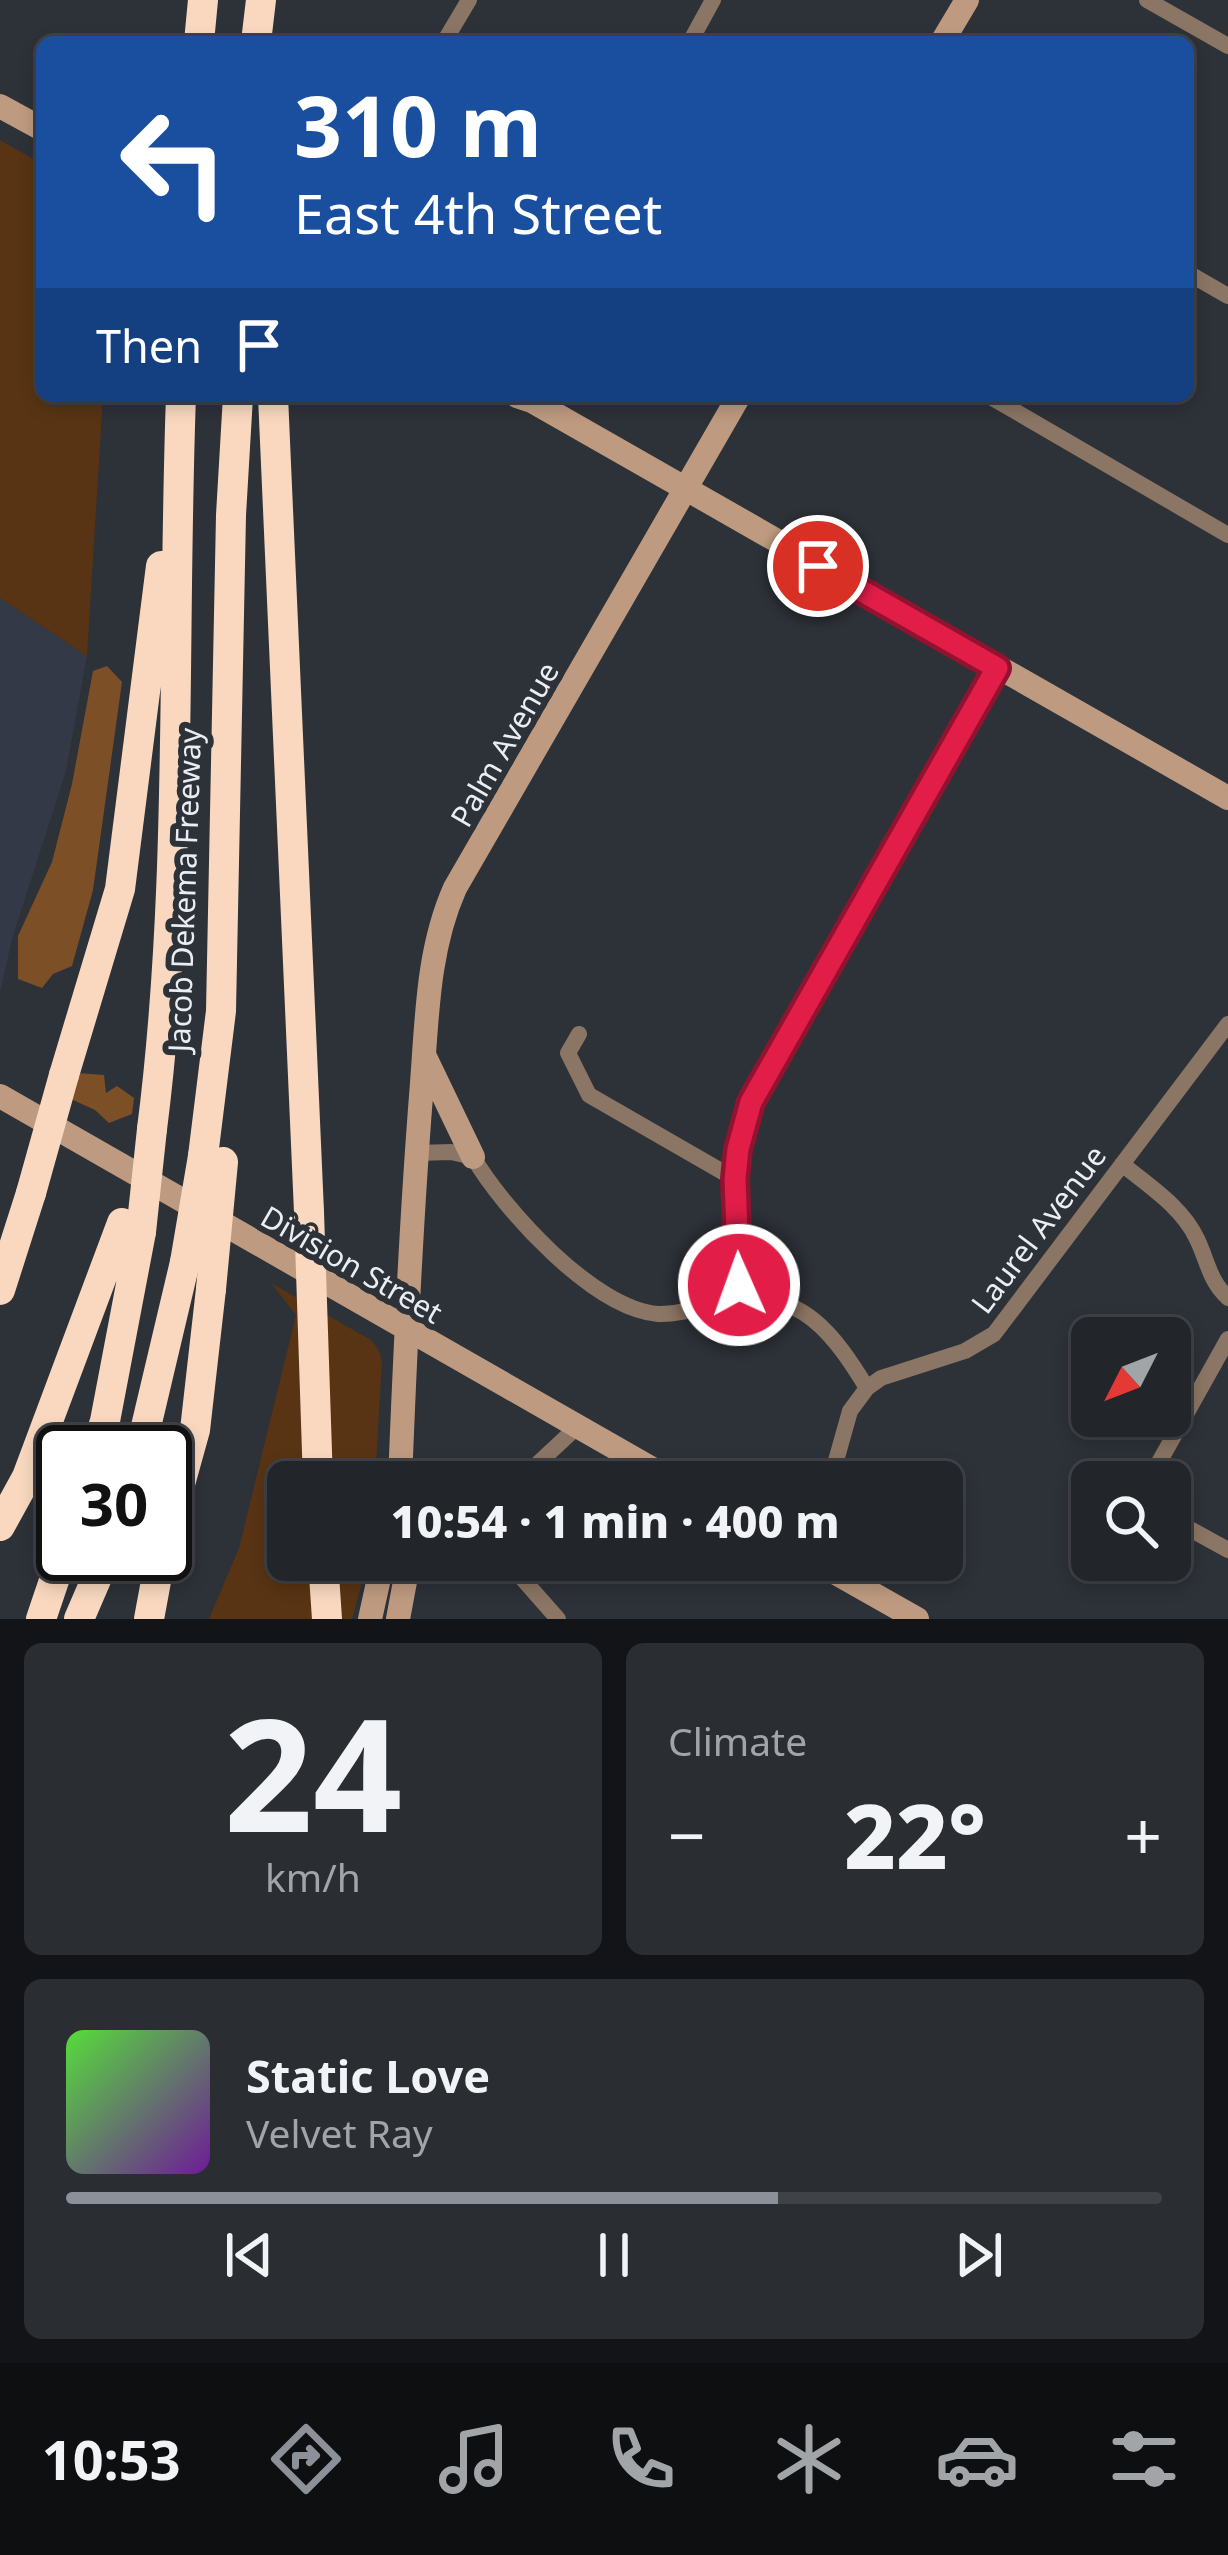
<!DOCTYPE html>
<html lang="en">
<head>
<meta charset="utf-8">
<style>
	body { margin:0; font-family:"Noto Sans",sans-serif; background:#2a2d32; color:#f1f3f6; height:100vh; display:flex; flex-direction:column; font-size:45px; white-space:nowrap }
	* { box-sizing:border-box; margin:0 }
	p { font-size:39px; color:#a2a5a8 }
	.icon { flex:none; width:66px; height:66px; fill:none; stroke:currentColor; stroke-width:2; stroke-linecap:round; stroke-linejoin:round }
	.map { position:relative; height:1619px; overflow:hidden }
	.panel { display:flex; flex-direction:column; gap:24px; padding:24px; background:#131417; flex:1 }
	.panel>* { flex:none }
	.top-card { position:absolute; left:36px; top:36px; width:1158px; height:366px; border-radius:18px; box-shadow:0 6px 18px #0003,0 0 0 3px #3f4247; background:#1a4fa0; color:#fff; overflow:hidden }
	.needle { width:78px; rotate:228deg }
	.controls { position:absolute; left:1071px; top:1317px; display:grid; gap:24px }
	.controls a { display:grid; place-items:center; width:120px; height:120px; border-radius:18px; background:#22252a; box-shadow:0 6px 18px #0003,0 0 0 3px #3f4247; font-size:60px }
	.speed { position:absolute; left:36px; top:1425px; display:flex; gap:24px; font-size:60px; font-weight:700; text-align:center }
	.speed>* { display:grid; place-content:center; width:156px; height:156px; border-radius:50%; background:#22252a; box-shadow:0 6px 18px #0003,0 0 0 3px #3f4247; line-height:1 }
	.speed .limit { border:6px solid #111; border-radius:18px; background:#fff; color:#111 }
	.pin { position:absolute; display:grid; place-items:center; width:102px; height:102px; color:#fff; margin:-51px; border:6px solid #fff; border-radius:50%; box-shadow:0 3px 12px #0007 }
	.me { position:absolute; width:132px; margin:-66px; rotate:358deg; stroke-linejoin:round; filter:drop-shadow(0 0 9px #0008) }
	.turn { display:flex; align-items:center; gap:42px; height:252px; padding:0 60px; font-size:54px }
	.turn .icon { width:156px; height:156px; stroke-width:2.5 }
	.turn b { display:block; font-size:84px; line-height:102px }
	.then { display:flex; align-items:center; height:114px; padding:0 60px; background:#0003; gap:24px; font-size:45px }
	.big { font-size:90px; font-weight:800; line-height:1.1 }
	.panel .tile { flex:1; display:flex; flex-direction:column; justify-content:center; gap:18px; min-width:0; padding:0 42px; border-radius:18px; background:#2a2d32 }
	.panel .dial { align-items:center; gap:0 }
	.dial b { font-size:156px; line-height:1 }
	.song { display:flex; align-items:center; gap:36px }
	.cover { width:144px; height:144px; border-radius:18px; background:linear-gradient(135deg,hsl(110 70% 55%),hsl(280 70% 35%)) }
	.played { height:12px; border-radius:6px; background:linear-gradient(90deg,#8c9099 65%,#3f4247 65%) }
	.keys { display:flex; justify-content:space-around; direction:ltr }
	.heat { display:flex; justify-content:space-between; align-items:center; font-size:66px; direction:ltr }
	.panel .tiles { flex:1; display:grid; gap:24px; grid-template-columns:1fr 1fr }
	.tile:last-child { grid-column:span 2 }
	.trip { position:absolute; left:267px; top:1461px; width:696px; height:120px; border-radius:18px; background:#22252a; box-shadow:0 6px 18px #0003,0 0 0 3px #3f4247; font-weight:800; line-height:120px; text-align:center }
	.dock { display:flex; height:192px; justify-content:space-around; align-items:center; background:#0e0f11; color:#a2a5a8 }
	.dock .icon { width:84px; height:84px }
	.dock .selected { color:#8c9099 }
	.dock b { font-size:54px; color:#f1f3f6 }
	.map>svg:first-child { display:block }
	.built { fill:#333946 }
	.green { fill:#583414 }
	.forest { fill:#7d4f27 }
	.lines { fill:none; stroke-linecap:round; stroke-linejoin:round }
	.street { stroke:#8b7564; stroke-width:16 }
	.secondary { stroke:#be9b80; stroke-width:24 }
	.highway { stroke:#f9d8bf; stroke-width:30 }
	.highway-bridge { stroke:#f9d8bf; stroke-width:30 }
	.route-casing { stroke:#92132f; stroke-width:30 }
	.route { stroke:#e11d48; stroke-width:21 }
	.labels { text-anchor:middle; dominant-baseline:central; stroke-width:12; stroke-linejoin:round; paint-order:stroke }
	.street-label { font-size:30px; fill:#eaedf2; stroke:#2d3138 }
</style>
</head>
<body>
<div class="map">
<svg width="1228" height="1619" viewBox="0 0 1228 1619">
	<rect width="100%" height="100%" fill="#2d3138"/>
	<path class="built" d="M 0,598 L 87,656 L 66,771 L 12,939 L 0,993 Z"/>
	<path class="green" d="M 0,140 L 42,164 L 42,396 L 103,396 L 87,656 L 0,598 Z
		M 271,1283 L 371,1340 L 378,1349 L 382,1360 L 375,1482 L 288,1482 L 288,1560 L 368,1560 L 352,1619 L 209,1619 L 239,1548 L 296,1315 Z"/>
	<path class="forest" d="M 107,666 L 122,682 L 93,890 L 72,966 L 53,974 L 42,988 L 18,979 L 18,936 L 52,862 L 72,784 L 93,671 Z
		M 77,1073 L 104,1075 L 106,1093 L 117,1086 L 134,1098 L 132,1114 L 109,1123 L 95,1110 L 71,1099 Z"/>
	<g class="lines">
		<path class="street" d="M 1147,0 L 1228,46
			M 444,42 L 469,0
			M 690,42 L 713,0
			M 1188,273 L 1228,296
			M 989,396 L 1228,535
			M 579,1034 L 568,1053 L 589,1095 L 735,1179
			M 417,1153 L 451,1152 L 473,1157 C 504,1210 594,1309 658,1314 C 681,1315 708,1305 731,1301 C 801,1287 835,1336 867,1388
			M 1122,1164 C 1149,1186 1182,1207 1197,1239 C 1208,1262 1209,1280 1228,1298
			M 739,1299 L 735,1179 L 738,1149 L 751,1101 L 997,668
			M 518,1482 L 577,1427
			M 830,1482 L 850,1411 L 867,1388 L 881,1378 L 965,1351 L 994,1334 L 1228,1024
			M 1148,1482 L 1228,1339
			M 1170,1518 L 1228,1550
			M 506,1560 L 558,1619"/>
		<path class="secondary" d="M 942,42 L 967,0
			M 0,106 L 42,129
			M 517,396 L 532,401 L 1228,798
			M 425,1057 L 473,1157
			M 0,1096 L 675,1482
			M 400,1482 C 405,1353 411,1224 421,1096 C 427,1025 426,953 455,888 L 739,396
			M 813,1560 L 917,1619
			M 370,1619 L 383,1560
			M 398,1619 L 409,1560"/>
		<path class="highway" d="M 199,42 L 203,0
			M 256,42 L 261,0
			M 273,396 L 309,1212
			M 64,1075 L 120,889 L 161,566
			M 152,1129 C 183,887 172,640 181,396
			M 203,1156 L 221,1011 L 231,515 L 238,396
			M 0,1290 L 31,1193
			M 95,1452 L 105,1421 L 141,1232
			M 140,1452 L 185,1262
			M 0,1526 L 27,1477 L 122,1223
			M 165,1538 L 195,1430 L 211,1289
			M 323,1560 L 327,1619
			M 41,1619 L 63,1554
			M 79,1619 L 107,1554
			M 149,1619 L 161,1554"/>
		<path class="highway-bridge" d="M 31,1193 L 64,1075
			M 309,1212 L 318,1482
			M 141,1232 L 152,1129
			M 185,1262 L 203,1156
			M 211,1289 L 223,1162"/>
	</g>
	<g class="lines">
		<g class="route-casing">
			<path id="route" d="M 739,1285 L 735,1179 L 738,1149 L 751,1102 L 997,668 L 818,566"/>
		</g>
		<use href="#route" class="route"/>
	</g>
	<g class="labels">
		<g class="street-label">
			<text transform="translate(504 744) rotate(-60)">Palm Avenue</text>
			<text transform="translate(184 890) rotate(-88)">Jacob Dekema Freeway</text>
			<text transform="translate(1038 1229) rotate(-53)">Laurel Avenue</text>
			<text transform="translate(352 1264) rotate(30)">Division Street</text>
		</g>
	</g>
</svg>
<div class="controls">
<a><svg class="needle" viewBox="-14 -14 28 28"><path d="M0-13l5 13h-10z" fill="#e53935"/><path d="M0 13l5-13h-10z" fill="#a2a5a8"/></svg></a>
<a><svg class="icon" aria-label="search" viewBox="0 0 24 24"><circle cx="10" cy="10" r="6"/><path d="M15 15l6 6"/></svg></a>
</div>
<div class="speed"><div class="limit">30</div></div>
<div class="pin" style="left:818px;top:566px;background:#d93025"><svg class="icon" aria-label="arrive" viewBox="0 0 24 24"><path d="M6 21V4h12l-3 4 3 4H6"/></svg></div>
<svg class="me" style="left:739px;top:1285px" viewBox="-20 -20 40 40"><circle r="17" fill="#e11d48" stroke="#fff" stroke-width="3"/><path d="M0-11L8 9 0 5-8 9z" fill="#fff"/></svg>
<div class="trip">10:54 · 1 min · 400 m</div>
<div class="top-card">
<div class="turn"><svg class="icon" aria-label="left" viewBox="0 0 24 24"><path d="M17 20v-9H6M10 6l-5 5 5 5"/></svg><div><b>310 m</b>East 4th Street</div></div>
<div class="then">Then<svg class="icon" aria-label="arrive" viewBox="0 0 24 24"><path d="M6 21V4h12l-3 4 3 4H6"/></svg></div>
</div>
</div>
<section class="panel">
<div class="tiles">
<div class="tile dial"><b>24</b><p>km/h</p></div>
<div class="tile"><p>Climate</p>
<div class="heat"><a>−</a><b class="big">22°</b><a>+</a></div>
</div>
<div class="tile">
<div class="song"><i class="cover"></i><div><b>Static Love</b><p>Velvet Ray</p></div></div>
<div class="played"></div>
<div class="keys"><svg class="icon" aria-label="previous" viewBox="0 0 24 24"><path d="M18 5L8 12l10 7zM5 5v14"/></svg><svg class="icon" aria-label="pause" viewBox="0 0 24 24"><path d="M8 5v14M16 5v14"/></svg><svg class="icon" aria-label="next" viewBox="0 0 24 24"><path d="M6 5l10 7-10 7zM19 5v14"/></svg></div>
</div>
</div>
</section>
<nav class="dock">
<b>10:53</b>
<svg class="icon selected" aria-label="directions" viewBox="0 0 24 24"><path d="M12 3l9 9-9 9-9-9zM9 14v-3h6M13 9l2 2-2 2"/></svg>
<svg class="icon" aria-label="music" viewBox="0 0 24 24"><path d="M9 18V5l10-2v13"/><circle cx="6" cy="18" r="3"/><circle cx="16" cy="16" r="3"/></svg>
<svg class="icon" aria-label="phone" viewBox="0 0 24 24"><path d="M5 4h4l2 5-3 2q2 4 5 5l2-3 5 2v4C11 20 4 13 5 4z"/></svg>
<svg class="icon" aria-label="climate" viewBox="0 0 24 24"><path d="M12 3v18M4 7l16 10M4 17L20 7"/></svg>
<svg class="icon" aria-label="car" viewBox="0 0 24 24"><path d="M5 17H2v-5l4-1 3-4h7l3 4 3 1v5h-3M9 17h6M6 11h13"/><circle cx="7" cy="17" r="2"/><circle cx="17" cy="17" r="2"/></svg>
<svg class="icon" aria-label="filters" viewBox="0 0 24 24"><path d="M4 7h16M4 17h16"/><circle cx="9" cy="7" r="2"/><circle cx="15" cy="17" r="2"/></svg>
</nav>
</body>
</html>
